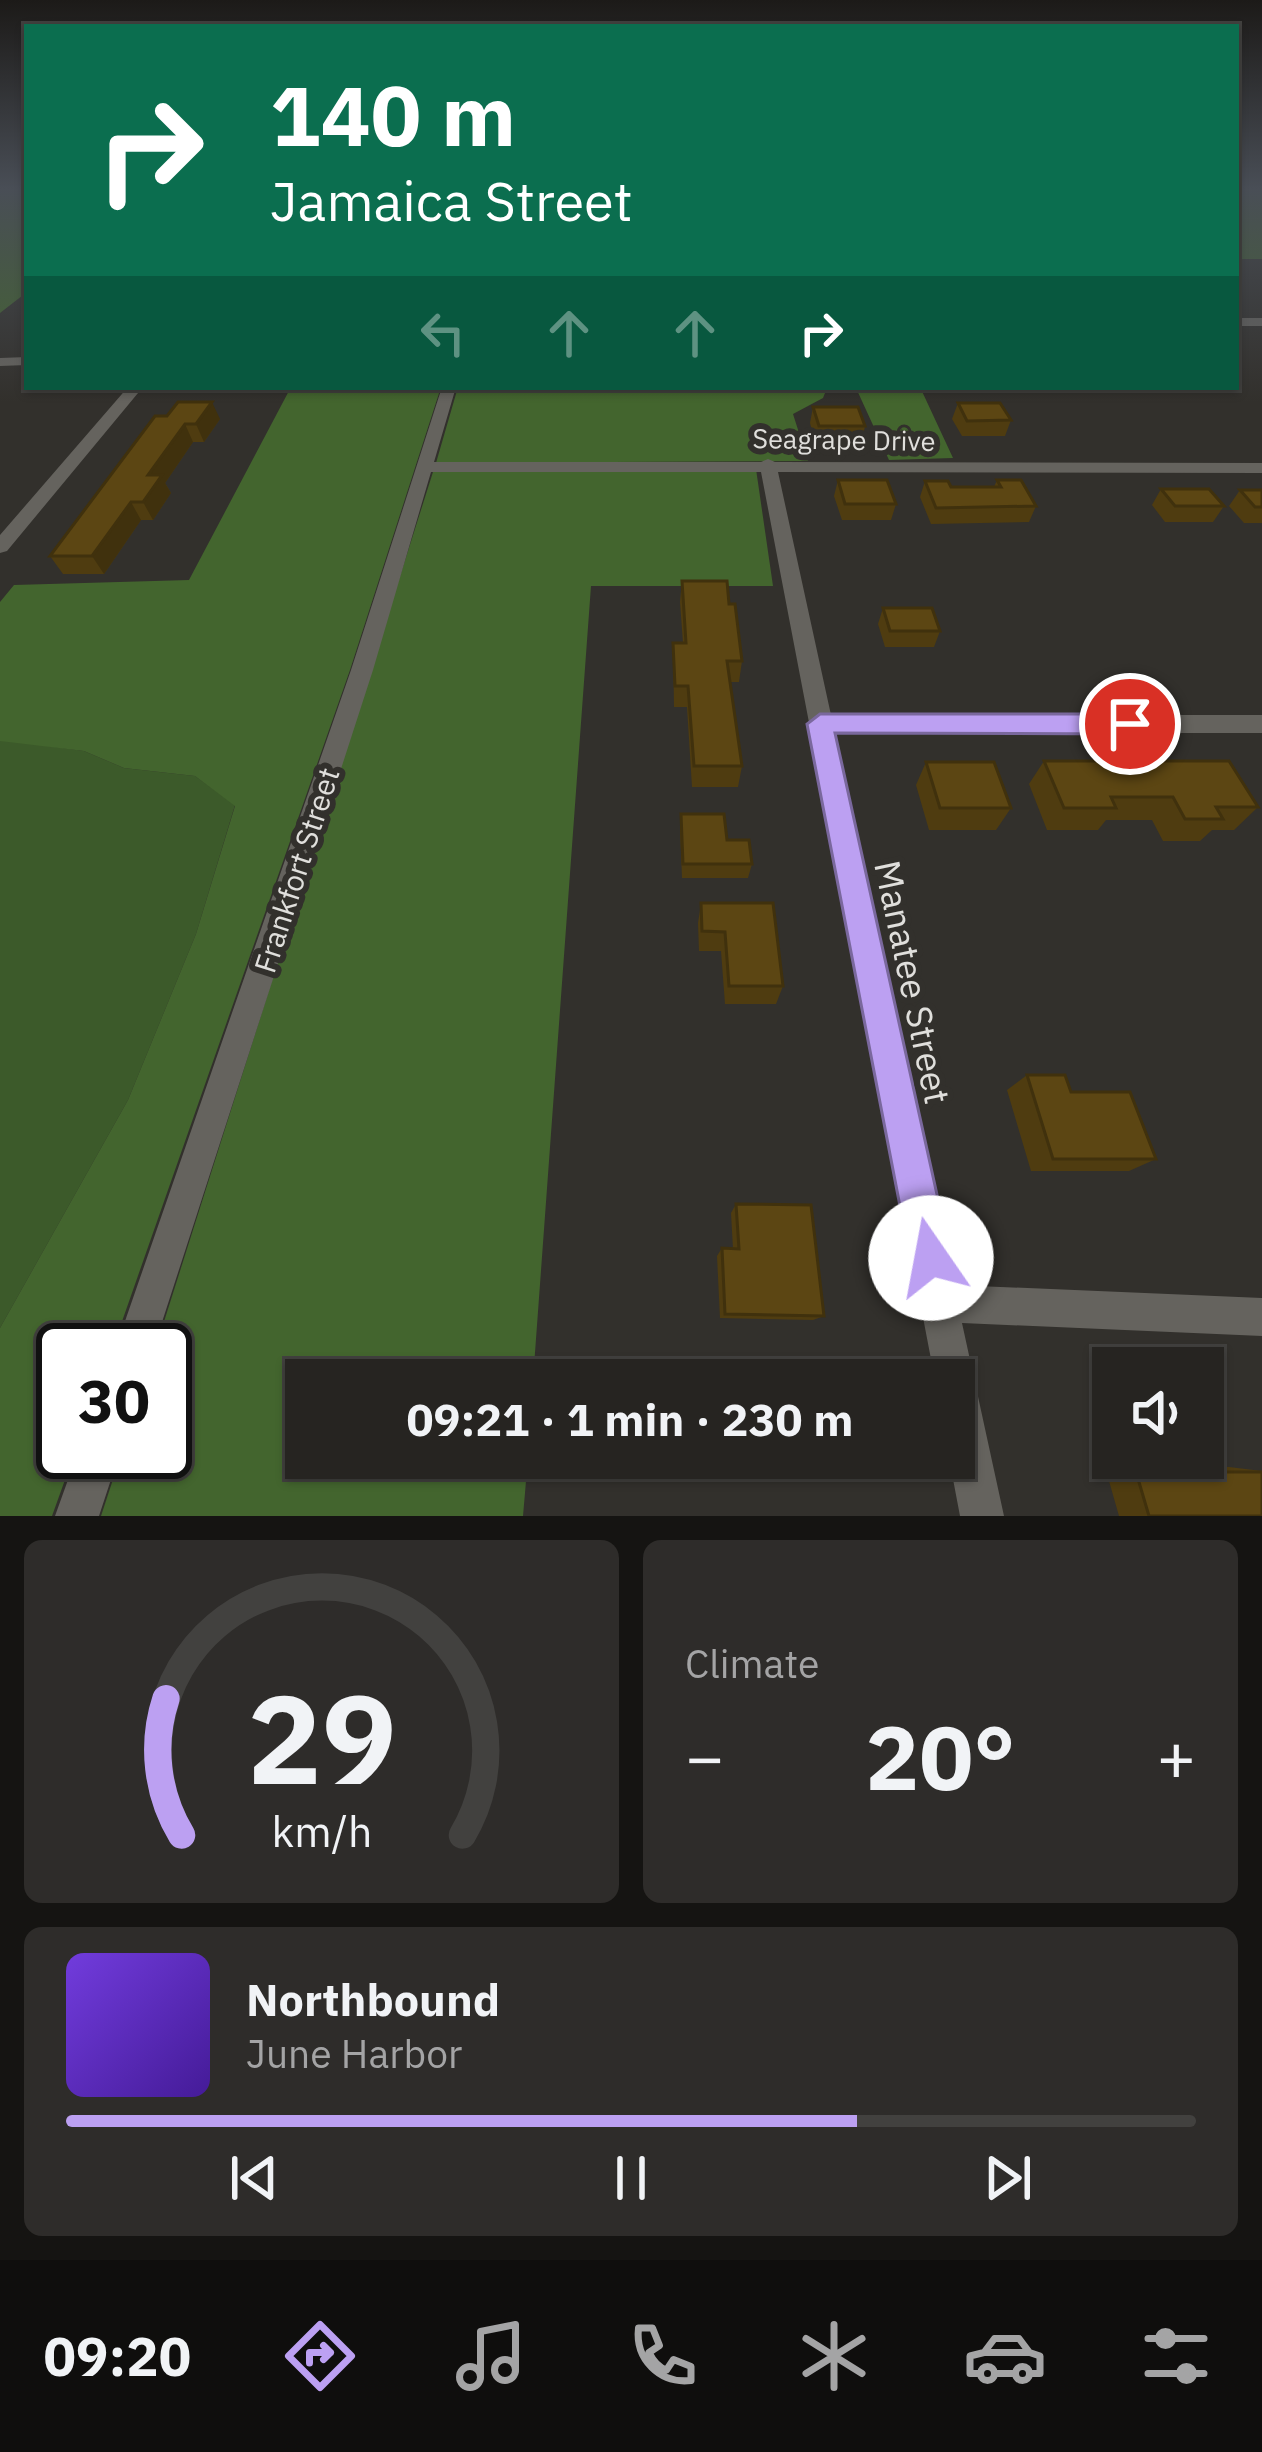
<!DOCTYPE html>
<html lang="en">
<head>
<meta charset="utf-8">
<style>
	body { margin:0; font-family:"IBM Plex Sans",sans-serif; background:#2e2c2a; color:#f1f3f6; height:100vh; display:flex; flex-direction:column; font-size:45px; white-space:nowrap }
	* { box-sizing:border-box; margin:0 }
	p { font-size:39px; color:#a4a4a5 }
	.icon { flex:none; width:66px; height:66px; fill:none; stroke:currentColor; stroke-width:2; stroke-linecap:round; stroke-linejoin:round }
	.map { position:relative; height:1516px; overflow:hidden }
	.panel { display:flex; flex-direction:column; gap:24px; padding:24px; background:#151412; flex:1 }
	.panel>* { flex:none }
	.hud { position:absolute; left:24px; top:24px; width:1215px; height:366px; border-radius:0px; box-shadow:0 3px 9px #0004,0 0 0 3px #42413f; background:#0b6e4f; color:#fff; overflow:hidden }
	.tools { position:absolute; left:1092px; top:1347px; display:grid; gap:24px }
	.tools a { display:grid; place-items:center; width:132px; height:132px; border-radius:0px; background:#262421; box-shadow:0 3px 9px #0004,0 0 0 3px #42413f; font-size:60px }
	.speed { position:absolute; left:36px; top:1323px; display:flex; gap:24px; font-size:60px; font-weight:700; text-align:center }
	.speed>* { display:grid; place-content:center; width:156px; height:156px; border-radius:50%; background:#262421; box-shadow:0 3px 9px #0004,0 0 0 3px #42413f; line-height:1 }
	.speed .limit { border:6px solid #111; border-radius:18px; background:#fff; color:#111 }
	.pin { position:absolute; display:grid; place-items:center; width:102px; height:102px; color:#fff; margin:-51px; border:6px solid #fff; border-radius:50%; box-shadow:0 3px 12px #0007 }
	.me { position:absolute; width:132px; margin:-66px; rotate:348deg; stroke-linejoin:round; filter:drop-shadow(0 0 9px #0008) }
	.turn { display:flex; align-items:center; gap:42px; height:252px; padding:0 48px; font-size:54px }
	.turn .icon { width:156px; height:156px; stroke-width:2.5 }
	.turn b { display:block; font-size:84px; line-height:102px }
	.lanes { display:flex; align-items:center; height:114px; padding:0 48px; background:#0003; justify-content:center; gap:60px; direction:ltr }
	.lanes .off { opacity:.35 }
	.big { font-size:90px; font-weight:800; line-height:1.1 }
	.panel .widget { flex:1; display:flex; flex-direction:column; justify-content:center; gap:18px; min-width:0; padding:0 42px; border-radius:18px; background:#2e2c2a }
	.panel .dial { align-items:center; gap:0 }
	.dial svg { height:312px; overflow:visible; fill:none; stroke:#42413f; stroke-width:7; stroke-linecap:round; text-anchor:middle }
	.dial text { fill:#f1f3f6; stroke:none }
	.song { display:flex; align-items:center; gap:36px }
	.cover { width:144px; height:144px; border-radius:18px; background:linear-gradient(135deg,hsl(260 70% 55%),hsl(260 70% 35%)) }
	.played { height:12px; border-radius:6px; background:linear-gradient(90deg,#bca0f2 70%,#42413f 70%) }
	.keys { display:flex; justify-content:space-around; direction:ltr }
	.heat { display:flex; justify-content:space-between; align-items:center; font-size:66px; direction:ltr }
	.panel .tiles { flex:1; display:grid; gap:24px; grid-template-columns:1fr 1fr }
	.widget:last-child { grid-column:span 2 }
	.trip { position:absolute; left:285px; top:1359px; width:690px; height:120px; border-radius:0px; background:#262421; box-shadow:0 3px 9px #0004,0 0 0 3px #42413f; font-weight:800; line-height:120px; text-align:center }
	.dock { display:flex; height:192px; justify-content:space-around; align-items:center; background:#0f0e0d; color:#a4a4a5 }
	.dock .icon { width:84px; height:84px }
	.dock .current { color:#bca0f2 }
	.dock b { font-size:54px; color:#f1f3f6 }
	.map>svg:first-child { display:block }
	.green { fill:#3c5a2a }
	.forest { fill:#43652e }
	.lines { fill:none; stroke-linecap:round; stroke-linejoin:round }
	.minor { fill:#65635e; fill-rule:evenodd }
	.wall { fill:#4f3c10 }
	.shaded-wall { fill:#40310d }
	.building { fill:#5c4613; stroke:#40310d; stroke-width:3 }
	.route { fill:#bca0f2; stroke:#7a689d; stroke-width:3 }
	.labels { text-anchor:middle; dominant-baseline:central; stroke-width:12; stroke-linejoin:round; paint-order:stroke }
	.far-street-label { font-size:27px; fill:#e0dfdc; stroke:#32302c }
	.street-label { font-size:30px; fill:#e0dfdc; stroke:#32302c }
	.near-street-label { font-size:36px; fill:#e0dfdc; stroke:#32302c }
</style>
</head>
<body>
<div class="map">
<svg width="1262" height="1516" viewBox="0 0 1262 1516">
	<rect width="100%" height="100%" fill="#32302c"/>
	<path class="green" d="M 5,740 L 84,751 L 124,768 L 195,776 L 235,805 L 196,934 L 128,1100 L 0,1328 L 0,741 Z"/>
	<path class="forest" d="M 0,190 L 27,190 L 27,292 L 0,313 Z
		M 1236,190 L 1262,190 L 1262,259 L 1236,259 Z
		M 291,387 L 441,387 L 350,670 L 112,1350 L 63,1350 L 63,1452 L 75,1452 L 52,1516 L 0,1516 L 0,1328 L 128,1100 L 196,934 L 235,806 L 195,776 L 124,768 L 84,751 L 0,741 L 0,602 L 14,585 L 189,580 Z
		M 458,387 L 920,387 L 953,458 L 889,460 L 856,388 L 827,388 L 823,398 L 793,414 L 808,461 L 436,463 Z
		M 756,469 L 773,586 L 591,586 L 533,1380 L 306,1380 L 306,1458 L 528,1458 L 523,1516 L 101,1516 L 122,1452 L 165,1452 L 165,1350 L 155,1350 L 433,472 Z"/>
	<g class="lines">
		<path class="minor" d="M 1236,318 L 1262,318 L 1262,326 L 1236,326 Z
			M 27,357 L 27,365 L 0,366 L 0,358 Z
			M 128,387 L 143,387 L 7,551 L 0,553 L 0,535 Z
			M 442,387 L 456,387 L 434,462 L 761,462 L 768,459 L 775,462 L 1262,463 L 1262,473 L 778,472 L 831,715 L 1262,715 L 1262,733 L 834,733 L 954,1285 L 1262,1298 L 1262,1336 L 962,1323 L 1004,1516 L 960,1516 L 949,1458 L 954,1458 L 954,1380 L 935,1380 L 761,472 L 431,472 L 373,670 L 153,1350 L 115,1350 L 351,670 Z
			M 78,1452 L 120,1452 L 99,1516 L 55,1516 Z"/>
	</g>
	<path class="wall" d="M 958,403 L 1011,420 L 1005,436 L 962,436 L 952,419 Z
		M 813,407 L 865,426 L 862,442 L 815,442 L 810,423 Z
		M 167,416 L 220,419 L 204,442 L 193,442 L 165,483 L 171,493 L 153,520 L 141,520 L 104,574 L 63,574 L 50,556 Z
		M 838,480 L 896,504 L 891,520 L 842,520 L 834,496 Z
		M 997,480 L 1036,506 L 1029,522 L 931,524 L 920,497 L 925,481 L 951,487 L 994,487 Z
		M 1161,489 L 1224,506 L 1213,522 L 1165,522 L 1152,505 Z
		M 1240,490 L 1262,490 L 1262,523 L 1244,523 L 1229,506 Z
		M 682,581 L 729,604 L 742,661 L 739,682 L 730,682 L 742,766 L 738,787 L 692,787 L 687,707 L 674,707 L 673,643 L 683,643 L 680,602 Z
		M 883,608 L 940,631 L 934,647 L 885,647 L 878,624 Z
		M 1044,761 L 1258,807 L 1234,830 L 1212,830 L 1200,841 L 1163,841 L 1152,820 L 1106,820 L 1098,830 L 1047,830 L 1029,784 Z
		M 926,762 L 1011,808 L 996,830 L 929,830 L 916,785 Z
		M 681,814 L 727,840 L 752,864 L 748,878 L 682,878 L 680,829 Z
		M 701,903 L 783,986 L 776,1004 L 725,1004 L 721,951 L 699,951 L 698,923 Z
		M 1027,1075 L 1071,1092 L 1156,1159 L 1129,1171 L 1031,1171 L 1007,1090 Z
		M 736,1204 L 824,1316 L 813,1320 L 720,1318 L 717,1256 L 722,1248 L 733,1249 L 731,1213 Z
		M 1105,1467 L 1229,1467 L 1262,1471 L 1262,1516 L 1119,1516 Z"/>
	<path class="shaded-wall" d="M 212,402 L 220,419 L 204,442 L 196,424 Z
		M 185,424 L 193,442 L 165,483 L 171,493 L 153,520 L 143,502 L 148,475 Z
		M 131,502 L 141,520 L 104,574 L 92,556 Z"/>
	<path class="building" d="M 178,402 L 212,402 L 196,424 L 185,424 L 148,475 L 162,475 L 143,502 L 131,502 L 92,556 L 50,556 L 155,416 L 167,416 Z
		M 958,403 L 1000,403 L 1011,420 L 967,421 Z
		M 813,407 L 858,407 L 865,426 L 819,426 Z
		M 838,480 L 887,480 L 896,504 L 845,504 Z
		M 997,480 L 1021,480 L 1036,506 L 936,508 L 925,481 L 948,481 L 951,487 L 1001,487 Z
		M 1161,489 L 1209,489 L 1224,506 L 1175,506 Z
		M 1240,490 L 1262,490 L 1262,507 L 1255,507 Z
		M 682,581 L 727,581 L 729,604 L 735,604 L 742,661 L 727,661 L 742,766 L 694,766 L 688,686 L 675,686 L 673,643 L 686,643 Z
		M 883,608 L 932,608 L 940,631 L 890,631 Z
		M 1044,761 L 1229,761 L 1258,807 L 1216,807 L 1223,819 L 1185,819 L 1173,797 L 1111,797 L 1116,808 L 1064,808 Z
		M 926,762 L 994,762 L 1011,808 L 940,808 Z
		M 681,814 L 724,814 L 727,840 L 749,840 L 752,864 L 683,864 Z
		M 701,903 L 773,903 L 783,986 L 729,986 L 725,932 L 702,931 Z
		M 1027,1075 L 1065,1075 L 1071,1092 L 1130,1092 L 1156,1159 L 1053,1159 Z
		M 736,1204 L 811,1205 L 824,1316 L 725,1314 L 722,1248 L 739,1249 Z
		M 1136,1472 L 1262,1472 L 1262,1516 L 1149,1516 Z"/>
	<linearGradient id="sky" x2="0" y2="1"><stop stop-color="#1c1a18"/><stop offset="0.47" stop-color="#494e56"/><stop offset="1" stop-color="#494e56" stop-opacity="0"/></linearGradient>
	<rect width="1262" height="402" fill="url(#sky)"/>
	<path class="route" d="M 820,714 L 1130,714 L 1143,724 L 1130,734 L 835,733 L 951,1258 L 945,1273 L 931,1279 L 916,1273 L 910,1258 L 807,724 Z"/>
	<g class="labels">
		<g class="far-street-label">
			<text transform="translate(844 439) rotate(1)">Seagrape Drive</text>
		</g>
		<g class="street-label">
			<text transform="translate(296 870) rotate(-72)">Frankfort Street</text>
		</g>
		<g class="near-street-label">
			<text transform="translate(913 982) rotate(78)">Manatee Street</text>
		</g>
	</g>
</svg>
<div class="tools">
<a><svg class="icon" aria-label="sound" viewBox="0 0 24 24"><path d="M4 9h4l5-4v14l-5-4H4zM17 9q2 3 0 6"/></svg></a>
</div>
<div class="speed"><div class="limit">30</div></div>
<div class="pin" style="left:1130px;top:724px;background:#d93025"><svg class="icon" aria-label="arrive" viewBox="0 0 24 24"><path d="M6 21V4h12l-3 4 3 4H6"/></svg></div>
<svg class="me" style="left:931px;top:1258px" viewBox="-20 -20 40 40"><circle r="19" fill="#fff"/><path d="M0-13L10 11 0 6-10 11z" fill="#bca0f2"/></svg>
<div class="trip">09:21 · 1 min · 230 m</div>
<div class="hud">
<div class="turn"><svg class="icon" aria-label="right" viewBox="0 0 24 24"><path d="M7 20v-9h11M14 6l5 5-5 5"/></svg><div><b>140 m</b>Jamaica Street</div></div>
<div class="lanes"><svg class="icon off" aria-label="left" viewBox="0 0 24 24"><path d="M17 20v-9H6M10 6l-5 5 5 5"/></svg><svg class="icon off" aria-label="ahead" viewBox="0 0 24 24"><path d="M12 20V5M6 11l6-6 6 6"/></svg><svg class="icon off" aria-label="ahead" viewBox="0 0 24 24"><path d="M12 20V5M6 11l6-6 6 6"/></svg><svg class="icon" aria-label="right" viewBox="0 0 24 24"><path d="M7 20v-9h11M14 6l5 5-5 5"/></svg></div>
</div>
</div>
<section class="panel">
<div class="tiles">
<div class="widget dial"><svg viewBox="0 0 100 80">
<path d="M14 69A42 42 0 1 1 86 69"/>
<path d="M14 69A42 42 0 0 1 10 34" stroke="#bca0f2"/>
<text x="50" y="56" font-size="32" font-weight="700">29</text>
<text x="50" y="72" font-size="11">km/h</text>
</svg></div>
<div class="widget"><p>Climate</p>
<div class="heat"><a>−</a><b class="big">20°</b><a>+</a></div>
</div>
<div class="widget">
<div class="song"><i class="cover"></i><div><b>Northbound</b><p>June Harbor</p></div></div>
<div class="played"></div>
<div class="keys"><svg class="icon" aria-label="previous" viewBox="0 0 24 24"><path d="M18 5L8 12l10 7zM5 5v14"/></svg><svg class="icon" aria-label="pause" viewBox="0 0 24 24"><path d="M8 5v14M16 5v14"/></svg><svg class="icon" aria-label="next" viewBox="0 0 24 24"><path d="M6 5l10 7-10 7zM19 5v14"/></svg></div>
</div>
</div>
</section>
<nav class="dock">
<b>09:20</b>
<svg class="icon current" aria-label="directions" viewBox="0 0 24 24"><path d="M12 3l9 9-9 9-9-9zM9 14v-3h6M13 9l2 2-2 2"/></svg>
<svg class="icon" aria-label="music" viewBox="0 0 24 24"><path d="M9 18V5l10-2v13"/><circle cx="6" cy="18" r="3"/><circle cx="16" cy="16" r="3"/></svg>
<svg class="icon" aria-label="phone" viewBox="0 0 24 24"><path d="M5 4h4l2 5-3 2q2 4 5 5l2-3 5 2v4C11 20 4 13 5 4z"/></svg>
<svg class="icon" aria-label="climate" viewBox="0 0 24 24"><path d="M12 3v18M4 7l16 10M4 17L20 7"/></svg>
<svg class="icon" aria-label="car" viewBox="0 0 24 24"><path d="M5 17H2v-5l4-1 3-4h7l3 4 3 1v5h-3M9 17h6M6 11h13"/><circle cx="7" cy="17" r="2"/><circle cx="17" cy="17" r="2"/></svg>
<svg class="icon" aria-label="filters" viewBox="0 0 24 24"><path d="M4 7h16M4 17h16"/><circle cx="9" cy="7" r="2"/><circle cx="15" cy="17" r="2"/></svg>
</nav>
</body>
</html>
